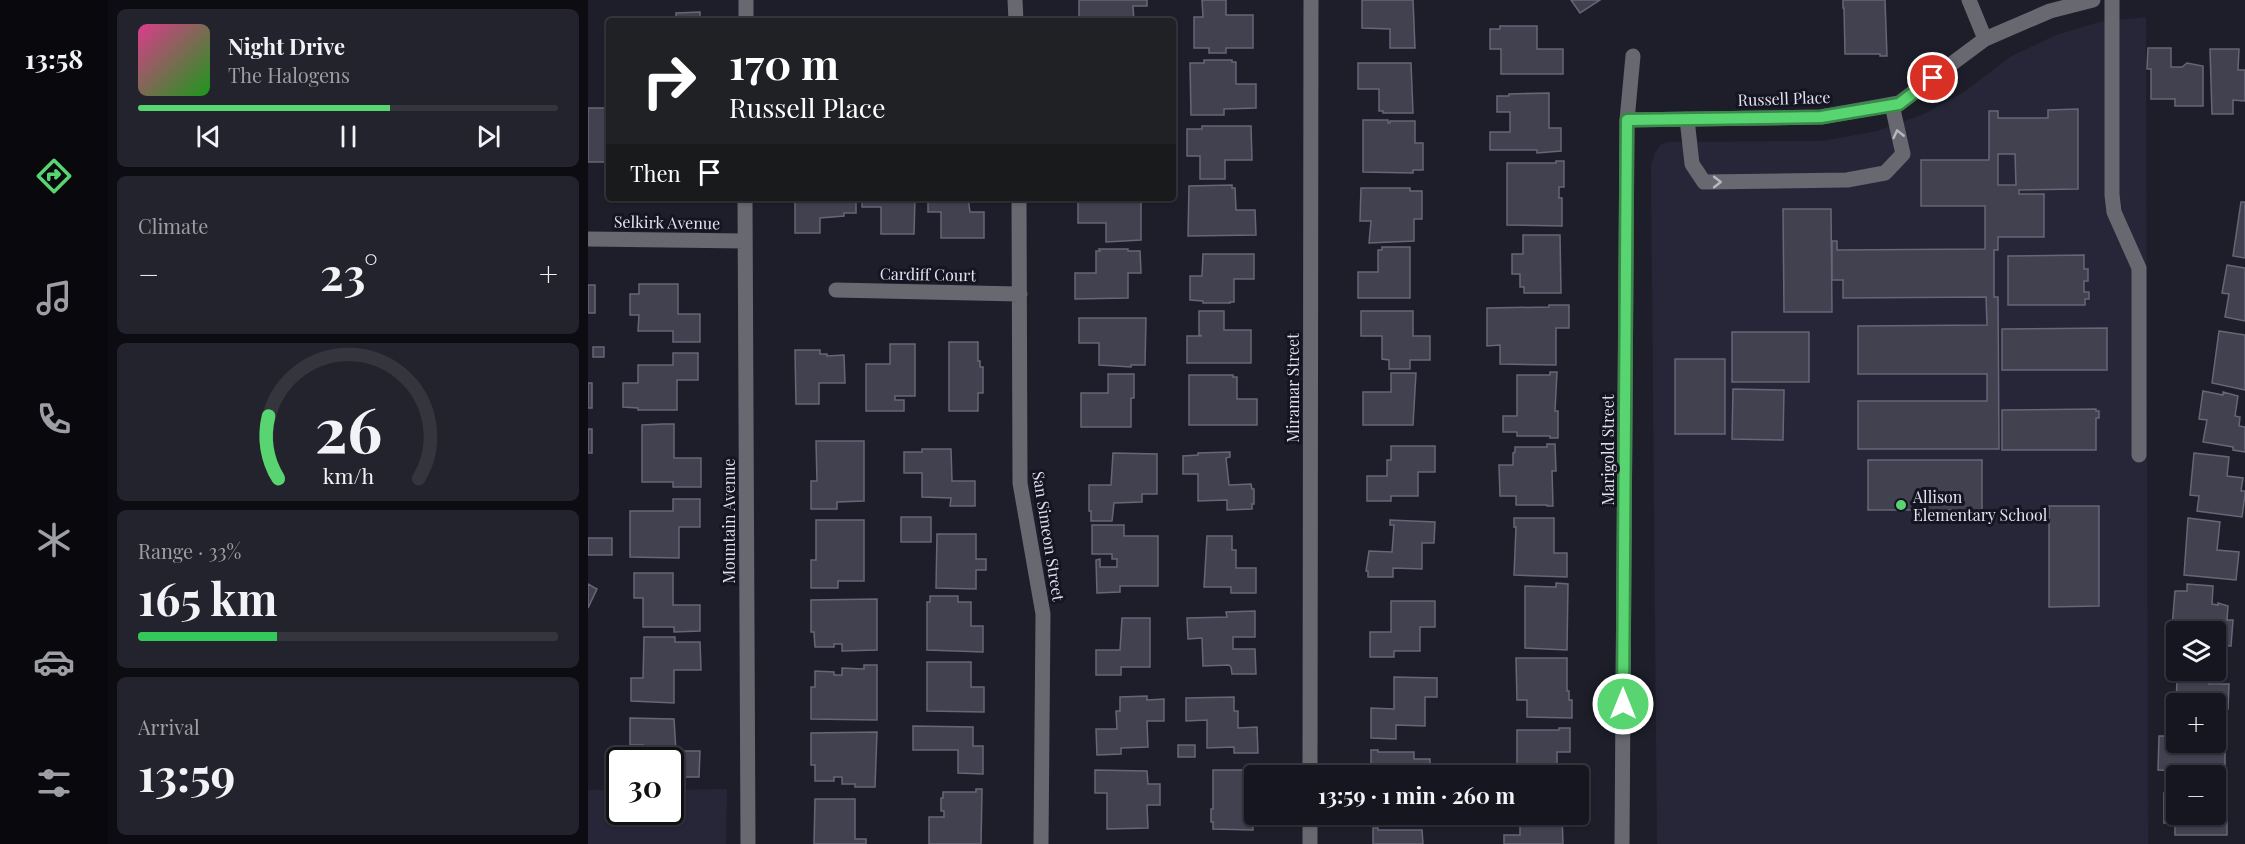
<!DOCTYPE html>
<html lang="en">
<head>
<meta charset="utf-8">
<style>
	body { margin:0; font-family:"Playfair Display",serif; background:#23232d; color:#f1f3f6; height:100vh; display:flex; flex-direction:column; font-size:22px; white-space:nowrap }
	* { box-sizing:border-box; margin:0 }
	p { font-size:20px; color:#9e9fa5 }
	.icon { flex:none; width:33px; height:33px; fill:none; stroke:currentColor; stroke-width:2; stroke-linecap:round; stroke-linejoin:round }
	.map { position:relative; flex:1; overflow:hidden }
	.sheet { display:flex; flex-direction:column; gap:9px; padding:9px; background:#0c0c12; width:480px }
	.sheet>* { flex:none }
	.top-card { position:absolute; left:18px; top:18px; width:570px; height:183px; border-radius:6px; box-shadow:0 2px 4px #0004,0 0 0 2px #35353e; background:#202124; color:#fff; overflow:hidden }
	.fabs { position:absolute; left:1578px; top:621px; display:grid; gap:12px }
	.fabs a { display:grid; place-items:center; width:60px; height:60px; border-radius:6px; background:#161620; box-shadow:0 2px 4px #0004,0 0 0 2px #35353e; font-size:30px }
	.speed { position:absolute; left:18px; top:747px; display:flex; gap:12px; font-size:30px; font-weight:700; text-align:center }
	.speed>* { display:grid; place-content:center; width:78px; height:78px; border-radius:50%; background:#161620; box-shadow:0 2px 4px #0004,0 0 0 2px #35353e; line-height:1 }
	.speed .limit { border:3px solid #111; border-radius:9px; background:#fff; color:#111 }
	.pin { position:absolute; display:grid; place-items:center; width:51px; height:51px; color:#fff; margin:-26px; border:3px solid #fff; border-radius:50%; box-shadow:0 2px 6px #0007 }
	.me { position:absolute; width:66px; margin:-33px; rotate:0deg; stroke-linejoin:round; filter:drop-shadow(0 0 4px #0008) }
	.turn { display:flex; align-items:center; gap:21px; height:126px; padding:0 24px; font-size:27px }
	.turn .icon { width:78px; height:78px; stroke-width:2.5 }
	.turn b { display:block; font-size:42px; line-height:51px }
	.then { display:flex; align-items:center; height:57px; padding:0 24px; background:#0003; gap:12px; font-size:22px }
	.big { font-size:45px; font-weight:700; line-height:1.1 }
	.sheet .tile { flex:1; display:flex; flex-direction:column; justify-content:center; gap:9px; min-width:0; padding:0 21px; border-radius:9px; background:#23232d }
	.sheet .dial { align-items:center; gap:0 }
	.dial svg { height:156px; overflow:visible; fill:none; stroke:#35353e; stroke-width:7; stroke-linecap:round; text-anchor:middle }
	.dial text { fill:#f1f3f6; stroke:none }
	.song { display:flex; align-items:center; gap:18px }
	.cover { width:72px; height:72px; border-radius:9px; background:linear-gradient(135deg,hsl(330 70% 55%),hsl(120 70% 35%)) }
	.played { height:6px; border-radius:3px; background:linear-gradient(90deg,#58d570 60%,#35353e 60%) }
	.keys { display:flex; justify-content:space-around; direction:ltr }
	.heat { display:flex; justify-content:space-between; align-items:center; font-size:33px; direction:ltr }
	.charge { height:9px; border-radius:4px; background:linear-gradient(90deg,#34c759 33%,#35353e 0) }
	.trip { position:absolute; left:656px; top:765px; width:345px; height:60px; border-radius:6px; background:#161620; box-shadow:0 2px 4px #0004,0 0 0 2px #35353e; font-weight:700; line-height:60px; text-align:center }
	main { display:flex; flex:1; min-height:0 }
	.dock { display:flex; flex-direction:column; width:108px; justify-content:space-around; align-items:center; background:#09090d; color:#9e9fa5 }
	.dock .icon { width:42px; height:42px }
	.dock .selected { color:#58d570 }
	.dock b { font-size:27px; color:#f1f3f6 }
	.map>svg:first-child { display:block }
	.built { fill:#272639 }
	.building { fill:#414150; stroke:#667; stroke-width:1.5; fill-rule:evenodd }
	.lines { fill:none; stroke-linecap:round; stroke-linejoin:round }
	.minor { stroke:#686870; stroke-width:15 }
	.oneway { stroke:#b7b7c1 }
	.route-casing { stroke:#398a49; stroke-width:15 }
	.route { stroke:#58d570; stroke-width:10 }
	.poi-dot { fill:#58d570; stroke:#151422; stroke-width:2 }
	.labels { text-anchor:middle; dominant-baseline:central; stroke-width:6; stroke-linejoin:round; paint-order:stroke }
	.street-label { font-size:16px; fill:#e2e2ec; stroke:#151422 }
	.poi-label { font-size:16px; fill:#e2e2ec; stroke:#151422; text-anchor:start }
</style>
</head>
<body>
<main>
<nav class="dock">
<b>13:58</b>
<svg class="icon selected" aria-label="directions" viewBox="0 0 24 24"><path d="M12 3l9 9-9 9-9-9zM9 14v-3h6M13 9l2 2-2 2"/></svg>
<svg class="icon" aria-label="music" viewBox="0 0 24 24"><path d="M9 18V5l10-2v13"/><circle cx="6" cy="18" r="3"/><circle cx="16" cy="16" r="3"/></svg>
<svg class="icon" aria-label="phone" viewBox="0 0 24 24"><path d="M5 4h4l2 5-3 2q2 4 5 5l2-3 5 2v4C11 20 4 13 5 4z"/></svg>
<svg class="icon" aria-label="climate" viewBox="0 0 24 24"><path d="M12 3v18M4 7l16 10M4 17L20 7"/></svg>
<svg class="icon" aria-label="car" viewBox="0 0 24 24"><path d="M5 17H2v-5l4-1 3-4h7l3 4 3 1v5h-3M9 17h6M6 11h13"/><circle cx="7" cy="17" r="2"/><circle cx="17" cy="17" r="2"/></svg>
<svg class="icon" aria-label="filters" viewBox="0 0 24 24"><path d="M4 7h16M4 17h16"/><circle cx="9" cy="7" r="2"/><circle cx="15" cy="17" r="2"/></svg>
</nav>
<section class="sheet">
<div class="tile">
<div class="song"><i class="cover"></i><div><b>Night Drive</b><p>The Halogens</p></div></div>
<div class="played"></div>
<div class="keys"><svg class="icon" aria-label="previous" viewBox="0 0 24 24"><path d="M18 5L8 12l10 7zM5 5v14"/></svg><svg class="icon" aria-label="pause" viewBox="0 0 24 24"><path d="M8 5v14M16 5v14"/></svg><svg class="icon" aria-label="next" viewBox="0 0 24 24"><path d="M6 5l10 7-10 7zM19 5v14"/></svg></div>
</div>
<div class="tile"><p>Climate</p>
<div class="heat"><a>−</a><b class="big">23°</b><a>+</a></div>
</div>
<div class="tile dial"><svg viewBox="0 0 100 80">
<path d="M14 69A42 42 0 1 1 86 69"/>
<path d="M14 69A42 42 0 0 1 9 37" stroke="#58d570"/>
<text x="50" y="56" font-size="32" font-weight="700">26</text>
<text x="50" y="72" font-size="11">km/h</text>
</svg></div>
<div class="tile"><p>Range · 33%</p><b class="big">165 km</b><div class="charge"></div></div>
<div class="tile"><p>Arrival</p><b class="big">13:59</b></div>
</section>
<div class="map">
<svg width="1657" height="844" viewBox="0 0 1657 844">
	<rect width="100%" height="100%" fill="#1e1e2b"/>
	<path class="built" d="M 1558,17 L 1560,844 L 1069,844 L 1063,166 L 1067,153 L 1073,144 L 1081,142 L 1235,141 L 1289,131 L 1336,114 L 1376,92 L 1422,57 L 1468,35 L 1511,22 Z
		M 139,789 L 138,844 L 0,844 L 0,790 L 31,790 L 32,812 L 82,812 L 83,790 Z"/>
	<path class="building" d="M 491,0 L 559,0 L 559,6 L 545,6 L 546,21 L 491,21 Z
		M 614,0 L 638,0 L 638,15 L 665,15 L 665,48 L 638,48 L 638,53 L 621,53 L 621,48 L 606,48 L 606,17 L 615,17 Z
		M 774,0 L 825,0 L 827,48 L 802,48 L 802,29 L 774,28 Z
		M 983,0 L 1012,0 L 992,13 Z
		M 1255,0 L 1297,0 L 1299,56 L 1292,56 L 1292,54 L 1257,54 L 1256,8 L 1255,8 Z
		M 112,12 L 112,21 L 88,21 L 88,13 Z
		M 59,18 L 84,18 L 84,21 L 59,21 Z
		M 912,26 L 949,26 L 949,49 L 975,49 L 975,74 L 913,74 L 913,49 L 902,49 L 902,29 L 912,29 Z
		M 1560,48 L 1583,48 L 1583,67 L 1594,67 L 1599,63 L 1615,66 L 1615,106 L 1587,106 L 1587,99 L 1563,99 L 1563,69 L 1559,69 Z
		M 1622,49 L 1651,49 L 1650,70 L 1657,70 L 1657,101 L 1645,100 L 1645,114 L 1624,114 Z
		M 616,60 L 644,60 L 644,62 L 648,62 L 648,84 L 668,84 L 668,108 L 636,109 L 636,115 L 603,115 L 602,63 L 616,63 Z
		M 770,63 L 823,63 L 825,113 L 795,113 L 795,111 L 791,111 L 791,89 L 770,89 Z
		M 961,93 L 961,128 L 973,128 L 973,151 L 949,153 L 949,150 L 902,150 L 902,132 L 922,132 L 922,112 L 909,112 L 909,96 L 921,96 L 921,94 Z
		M 0,108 L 21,108 L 21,162 L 0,162 Z
		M 1490,109 L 1490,189 L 1431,190 L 1431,194 L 1456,194 L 1456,237 L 1410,237 L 1410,250 L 1406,250 L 1406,297 L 1410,297 L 1411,449 L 1270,449 L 1270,401 L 1399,401 L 1399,374 L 1270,374 L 1270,326 L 1399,325 L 1398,297 L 1255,298 L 1255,280 L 1244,280 L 1244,241 L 1249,241 L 1249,250 L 1397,249 L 1397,206 L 1333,206 L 1333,160 L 1401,160 L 1401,111 L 1410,111 L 1410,118 L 1460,118 L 1460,110 ZM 1410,154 L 1427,154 L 1428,185 L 1410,185 Z
		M 775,120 L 800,120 L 800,123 L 802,123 L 802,121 L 827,121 L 827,143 L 835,143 L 835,170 L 825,170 L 825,173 L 775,172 Z
		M 614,126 L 663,126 L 664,160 L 637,160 L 637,179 L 612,179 L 612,156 L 599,156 L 599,129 L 614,129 Z
		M 968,161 L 976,161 L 976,187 L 971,187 L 971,198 L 974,198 L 974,226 L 919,225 L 919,163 L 968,163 Z
		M 644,185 L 644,188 L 647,188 L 648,210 L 667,210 L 668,235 L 600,236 L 601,186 Z
		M 773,188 L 822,188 L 822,191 L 834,191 L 834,219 L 826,219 L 826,241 L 781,243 L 783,221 L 772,221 Z
		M 207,198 L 256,198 L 256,201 L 268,201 L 268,213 L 256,213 L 256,216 L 232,218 L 232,233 L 207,233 Z
		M 274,198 L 327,198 L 326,234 L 293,234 L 293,207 L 274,207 Z
		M 340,198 L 380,198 L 382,212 L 396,212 L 396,238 L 353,238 L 353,212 L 340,212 Z
		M 490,198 L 553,198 L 553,240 L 518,242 L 518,223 L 490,223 Z
		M 1653,202 L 1657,202 L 1657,258 L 1645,256 Z
		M 1195,209 L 1243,209 L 1244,312 L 1196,312 Z
		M 935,235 L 972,235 L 973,293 L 936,293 L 936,287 L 932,287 L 932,274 L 924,274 L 924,254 L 935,254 Z
		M 794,247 L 822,247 L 822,298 L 770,298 L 770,272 L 790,272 L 790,250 L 794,250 Z
		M 511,249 L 540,249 L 540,251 L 552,251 L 553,273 L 540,273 L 540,298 L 487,299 L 487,273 L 508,273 L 508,251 L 512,251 Z
		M 615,254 L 666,254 L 666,279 L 646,279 L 646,302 L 642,302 L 642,303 L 615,303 L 615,301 L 602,300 L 602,276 L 614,276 Z
		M 1496,255 L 1496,269 L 1500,269 L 1500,281 L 1496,281 L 1496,292 L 1501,292 L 1501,299 L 1497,299 L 1497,305 L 1420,305 L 1420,256 Z
		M 1639,265 L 1657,268 L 1657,321 L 1637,317 L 1641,294 L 1634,293 Z
		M 51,284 L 90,284 L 90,314 L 112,314 L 112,342 L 85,342 L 85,331 L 50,331 L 51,315 L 42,315 L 42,294 L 51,294 Z
		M 0,285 L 7,285 L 7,313 L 0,313 Z
		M 961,305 L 981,305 L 981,328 L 968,328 L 968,365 L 912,364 L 912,345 L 899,346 L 899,308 L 961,307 Z
		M 611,311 L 636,311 L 636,330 L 663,330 L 663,363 L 599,363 L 599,336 L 614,336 L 611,335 Z
		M 773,311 L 825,311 L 825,336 L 842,336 L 842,360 L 822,360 L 822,369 L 801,369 L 801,360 L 794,359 L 794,336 L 773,336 Z
		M 491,318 L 558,318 L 557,365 L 543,365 L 543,367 L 511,365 L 511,343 L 491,343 Z
		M 1519,328 L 1519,370 L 1414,370 L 1414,329 Z
		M 1631,331 L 1657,335 L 1657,390 L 1624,383 Z
		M 1144,332 L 1221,332 L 1221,382 L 1144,382 Z
		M 361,342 L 390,342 L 390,361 L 392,361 L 392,367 L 395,367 L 395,393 L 390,393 L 390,411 L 361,411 Z
		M 302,344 L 327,344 L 327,396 L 307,396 L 307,400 L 316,400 L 316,411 L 278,411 L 278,364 L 302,364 Z
		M 5,347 L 16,347 L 16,357 L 5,357 Z
		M 207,350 L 232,350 L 232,354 L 239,354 L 239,356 L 256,355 L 257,383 L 231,383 L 231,404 L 208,404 Z
		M 85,353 L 110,353 L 110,380 L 89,380 L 89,410 L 50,410 L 50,408 L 35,407 L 35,383 L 50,383 L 50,365 L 85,365 Z
		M 1087,359 L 1137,359 L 1137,434 L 1087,434 Z
		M 962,372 L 969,372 L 967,411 L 970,411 L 970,438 L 962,438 L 962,436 L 929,436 L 929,432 L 915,432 L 915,416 L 929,416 L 929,375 L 962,375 Z
		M 803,373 L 828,373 L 825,425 L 775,425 L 775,392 L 803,392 Z
		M 520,374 L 546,374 L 546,398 L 543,398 L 543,427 L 493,427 L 493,393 L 520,393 Z
		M 601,375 L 645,375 L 645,377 L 649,377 L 649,399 L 669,399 L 669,425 L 601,425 Z
		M 0,383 L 4,383 L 4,408 L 0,408 Z
		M 1145,389 L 1196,390 L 1195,440 L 1144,439 Z
		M 1615,391 L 1635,395 L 1635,392 L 1650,396 L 1647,416 L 1652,417 L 1651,426 L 1657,427 L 1657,452 L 1645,450 L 1645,447 L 1615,442 L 1619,420 L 1611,419 Z
		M 1508,409 L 1508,411 L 1511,411 L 1511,418 L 1508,418 L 1508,450 L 1414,450 L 1414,410 Z
		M 75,424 L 86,424 L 86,458 L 113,458 L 113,487 L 85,487 L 85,482 L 54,482 L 54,425 Z
		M 0,429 L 4,429 L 4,453 L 0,453 Z
		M 228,441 L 276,441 L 276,501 L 249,502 L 249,509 L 223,509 L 223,481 L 229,481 Z
		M 959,444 L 967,444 L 968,471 L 964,471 L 965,506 L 959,506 L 959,505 L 928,505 L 928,496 L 912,496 L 911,465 L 925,465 L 925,453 L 927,452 L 927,447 L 959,447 Z
		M 803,446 L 847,446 L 847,472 L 830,472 L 830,496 L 803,496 L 803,501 L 779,501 L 779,476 L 799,476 L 799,460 L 803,460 Z
		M 334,449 L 363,449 L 364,481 L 387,481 L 387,506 L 362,506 L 363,498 L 334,497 L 334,473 L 316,473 L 316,452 L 334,452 Z
		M 642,452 L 642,457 L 638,458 L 641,485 L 663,484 L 664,489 L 666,489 L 666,504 L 664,504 L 664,509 L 639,510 L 639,500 L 610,501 L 610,474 L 595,474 L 595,456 L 610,455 L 610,453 Z
		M 525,453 L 569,454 L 569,494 L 554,494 L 554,502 L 526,503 L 524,521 L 503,521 L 503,511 L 501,511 L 501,485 L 523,485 Z
		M 1606,453 L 1641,457 L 1639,476 L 1655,478 L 1653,491 L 1657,491 L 1657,495 L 1654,517 L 1609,511 L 1611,496 L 1602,495 Z
		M 1280,460 L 1394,460 L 1394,510 L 1280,510 Z
		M 85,499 L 112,499 L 112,527 L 91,527 L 91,558 L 42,557 L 42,511 L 85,511 Z
		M 1461,506 L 1511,506 L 1511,606 L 1461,607 Z
		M 313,517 L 343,517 L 343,542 L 313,542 Z
		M 926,518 L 966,518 L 966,553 L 979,553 L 979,577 L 926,575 L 928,527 L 926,527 Z
		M 1600,518 L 1632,522 L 1629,550 L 1651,552 L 1648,580 L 1596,575 Z
		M 228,520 L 276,520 L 276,581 L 250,581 L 250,588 L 223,588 L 223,560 L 228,560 Z
		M 802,520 L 847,522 L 846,543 L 834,543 L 834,569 L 805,568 L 805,577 L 780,577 L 780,571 L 778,571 L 781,551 L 804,552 L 806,525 L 802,525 Z
		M 504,525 L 536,525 L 536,536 L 570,536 L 570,586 L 532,586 L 532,592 L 509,593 L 508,560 L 512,559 L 512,567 L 529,567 L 529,559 L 524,559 L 524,554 L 504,554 Z
		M 349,534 L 388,534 L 388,559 L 398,559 L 398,570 L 388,570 L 388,589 L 348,588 Z
		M 619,536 L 644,536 L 644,550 L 648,550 L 648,568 L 668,568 L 668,593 L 643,593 L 643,587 L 616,587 Z
		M 0,538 L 24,538 L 24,555 L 0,555 Z
		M 46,573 L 85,573 L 85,605 L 112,605 L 112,631 L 86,632 L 86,627 L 55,627 L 55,598 L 46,598 Z
		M 968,583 L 980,584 L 979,650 L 937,648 L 937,586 L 968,587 Z
		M 0,584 L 9,589 L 0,608 Z
		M 1599,584 L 1625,586 L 1624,604 L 1630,605 L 1630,603 L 1640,606 L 1639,620 L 1645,620 L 1643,646 L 1628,645 L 1628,632 L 1605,632 L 1605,629 L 1584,627 L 1587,591 L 1599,591 Z
		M 342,596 L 370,596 L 370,602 L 383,602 L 383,626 L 395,626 L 395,652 L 339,650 L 339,602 L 342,602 Z
		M 289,599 L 289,650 L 254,651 L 254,644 L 246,644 L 246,647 L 227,647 L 226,632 L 223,632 L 223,600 Z
		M 803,601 L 847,601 L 847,627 L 832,627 L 832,651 L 806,651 L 806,657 L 782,657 L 782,632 L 803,632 Z
		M 667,611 L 667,637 L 645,637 L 645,649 L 667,649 L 668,674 L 644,674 L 643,667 L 641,665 L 615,666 L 614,638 L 600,639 L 599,618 L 639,617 L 638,612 Z
		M 534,618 L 562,618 L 562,667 L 533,667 L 533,675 L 508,675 L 508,650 L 532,650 Z
		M 56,637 L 87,637 L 87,642 L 112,642 L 113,670 L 86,670 L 86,703 L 43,701 L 43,678 L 55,678 Z
		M 1583,652 L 1588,652 L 1588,670 L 1622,670 L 1621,684 L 1641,684 L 1640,709 L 1628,708 L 1628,704 L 1588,704 L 1589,680 L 1583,680 Z
		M 928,658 L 979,658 L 979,691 L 981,691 L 981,700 L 984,700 L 984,718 L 939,717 L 939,700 L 929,700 Z
		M 339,662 L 383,662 L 383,687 L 396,687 L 396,712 L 339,711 Z
		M 276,665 L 289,665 L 289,720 L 223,719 L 223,687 L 227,687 L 227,671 L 246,672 L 246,675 L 254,675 L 254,668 L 276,669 Z
		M 806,677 L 849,678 L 849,697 L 837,697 L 837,726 L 808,725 L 808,739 L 783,738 L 783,708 L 806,709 Z
		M 559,696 L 559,700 L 576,699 L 576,721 L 559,721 L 560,747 L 533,748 L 533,754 L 509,755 L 508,729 L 529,729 L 528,711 L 532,711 L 532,697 Z
		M 646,697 L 646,711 L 650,711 L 650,728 L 669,727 L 670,753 L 646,753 L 646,747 L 619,748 L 619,720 L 598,721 L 598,698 Z
		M 1584,717 L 1588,717 L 1588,742 L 1637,744 L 1637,772 L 1570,770 L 1571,736 L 1584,736 Z
		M 42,718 L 86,719 L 88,751 L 112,751 L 111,777 L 86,777 L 86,773 L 82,773 L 82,760 L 55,760 L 55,745 L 42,745 Z
		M 325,726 L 385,727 L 385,746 L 395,746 L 395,774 L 370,773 L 370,750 L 325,750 Z
		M 971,728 L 982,728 L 982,752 L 969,752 L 969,776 L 929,776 L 929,730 L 971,730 Z
		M 289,732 L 287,787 L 267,787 L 267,784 L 254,784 L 254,777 L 246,777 L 246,781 L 227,781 L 227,765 L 223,765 L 223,733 Z
		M 590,745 L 607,745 L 607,757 L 590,757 Z
		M 783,750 L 790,750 L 790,752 L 826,752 L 826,759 L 842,759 L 842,776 L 783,776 Z
		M 507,770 L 559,771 L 560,784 L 572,784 L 572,805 L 559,805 L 560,828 L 519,829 L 519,793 L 507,793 Z
		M 625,770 L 663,770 L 665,830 L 625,829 L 625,822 L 623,822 L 623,809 L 625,809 Z
		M 1587,783 L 1588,814 L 1628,814 L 1628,811 L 1639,811 L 1639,835 L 1587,835 L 1587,823 L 1576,823 L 1576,793 L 1587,793 Z
		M 388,789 L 394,789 L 393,844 L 341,844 L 341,817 L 356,817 L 356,811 L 353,811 L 353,798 L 355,798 L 355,792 L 388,792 Z
		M 227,799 L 267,799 L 267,839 L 278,839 L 278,844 L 226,844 Z
		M 932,814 L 974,814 L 975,844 L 916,844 L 916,835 L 932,835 Z
		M 785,828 L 790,828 L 790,830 L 834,830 L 835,844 L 785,844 Z"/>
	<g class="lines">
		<path class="minor" d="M 427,0 L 428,21
			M 1381,0 L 1397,39
			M 1524,0 L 1524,195 L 1526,212 L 1551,268 L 1551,455
			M 158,21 L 158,0
			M 1099,119 L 1104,164 L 1116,182 L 1259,180 L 1297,173 L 1315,154 L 1304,105
			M 1039,120 L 1233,117 L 1311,103 L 1397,39 L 1462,11 L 1505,0
			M 157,198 L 160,844
			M 431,198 L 432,483 L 455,614 L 453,844
			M 0,239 L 157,241
			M 248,290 L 432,294
			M 722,776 L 723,0
			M 722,844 L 722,814
			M 1034,844 L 1039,120 L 1045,56"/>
	</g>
	<defs><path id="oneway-chevron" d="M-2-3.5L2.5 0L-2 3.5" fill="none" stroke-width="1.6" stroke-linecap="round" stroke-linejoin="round" transform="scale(1.5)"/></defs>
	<g class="oneway">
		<use href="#oneway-chevron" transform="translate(1310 134) rotate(-103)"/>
		<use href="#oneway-chevron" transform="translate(1129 182)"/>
	</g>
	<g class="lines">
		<g class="route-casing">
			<path id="route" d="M 1035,704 L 1039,120 L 1233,117 L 1311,104 L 1345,78"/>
		</g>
		<use href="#route" class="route"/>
	</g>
	<circle class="poi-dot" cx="1313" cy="505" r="6"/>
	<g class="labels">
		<g class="street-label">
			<text transform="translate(1196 98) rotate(-2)">Russell Place</text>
			<text transform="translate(79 222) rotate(1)">Selkirk Avenue</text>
			<text transform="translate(340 274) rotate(1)">Cardiff Court</text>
			<text transform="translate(704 388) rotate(-90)">Miramar Street</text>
			<text transform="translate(1019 450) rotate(-90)">Marigold Street</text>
			<text transform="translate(140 521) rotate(-90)">Mountain Avenue</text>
			<text transform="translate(461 536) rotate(81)">San Simeon Street</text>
		</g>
		<g class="poi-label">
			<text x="1325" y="496">Allison<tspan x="1325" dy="18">Elementary School</tspan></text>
		</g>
	</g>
</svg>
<div class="fabs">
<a><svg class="icon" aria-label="layers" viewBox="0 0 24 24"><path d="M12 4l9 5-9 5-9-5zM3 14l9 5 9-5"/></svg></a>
<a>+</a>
<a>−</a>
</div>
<div class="speed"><div class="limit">30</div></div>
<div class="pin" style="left:1345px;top:78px;background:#d93025"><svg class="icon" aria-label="arrive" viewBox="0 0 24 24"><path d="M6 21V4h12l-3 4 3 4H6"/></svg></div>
<svg class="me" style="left:1035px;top:704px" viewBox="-20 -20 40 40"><circle r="17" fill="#58d570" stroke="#fff" stroke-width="3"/><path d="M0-11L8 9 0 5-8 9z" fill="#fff"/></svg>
<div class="trip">13:59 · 1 min · 260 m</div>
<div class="top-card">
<div class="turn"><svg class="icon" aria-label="right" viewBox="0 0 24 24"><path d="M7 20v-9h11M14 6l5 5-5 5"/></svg><div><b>170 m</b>Russell Place</div></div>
<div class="then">Then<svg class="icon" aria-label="arrive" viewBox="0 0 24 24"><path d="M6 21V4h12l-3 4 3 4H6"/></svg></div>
</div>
</div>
</main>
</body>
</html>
